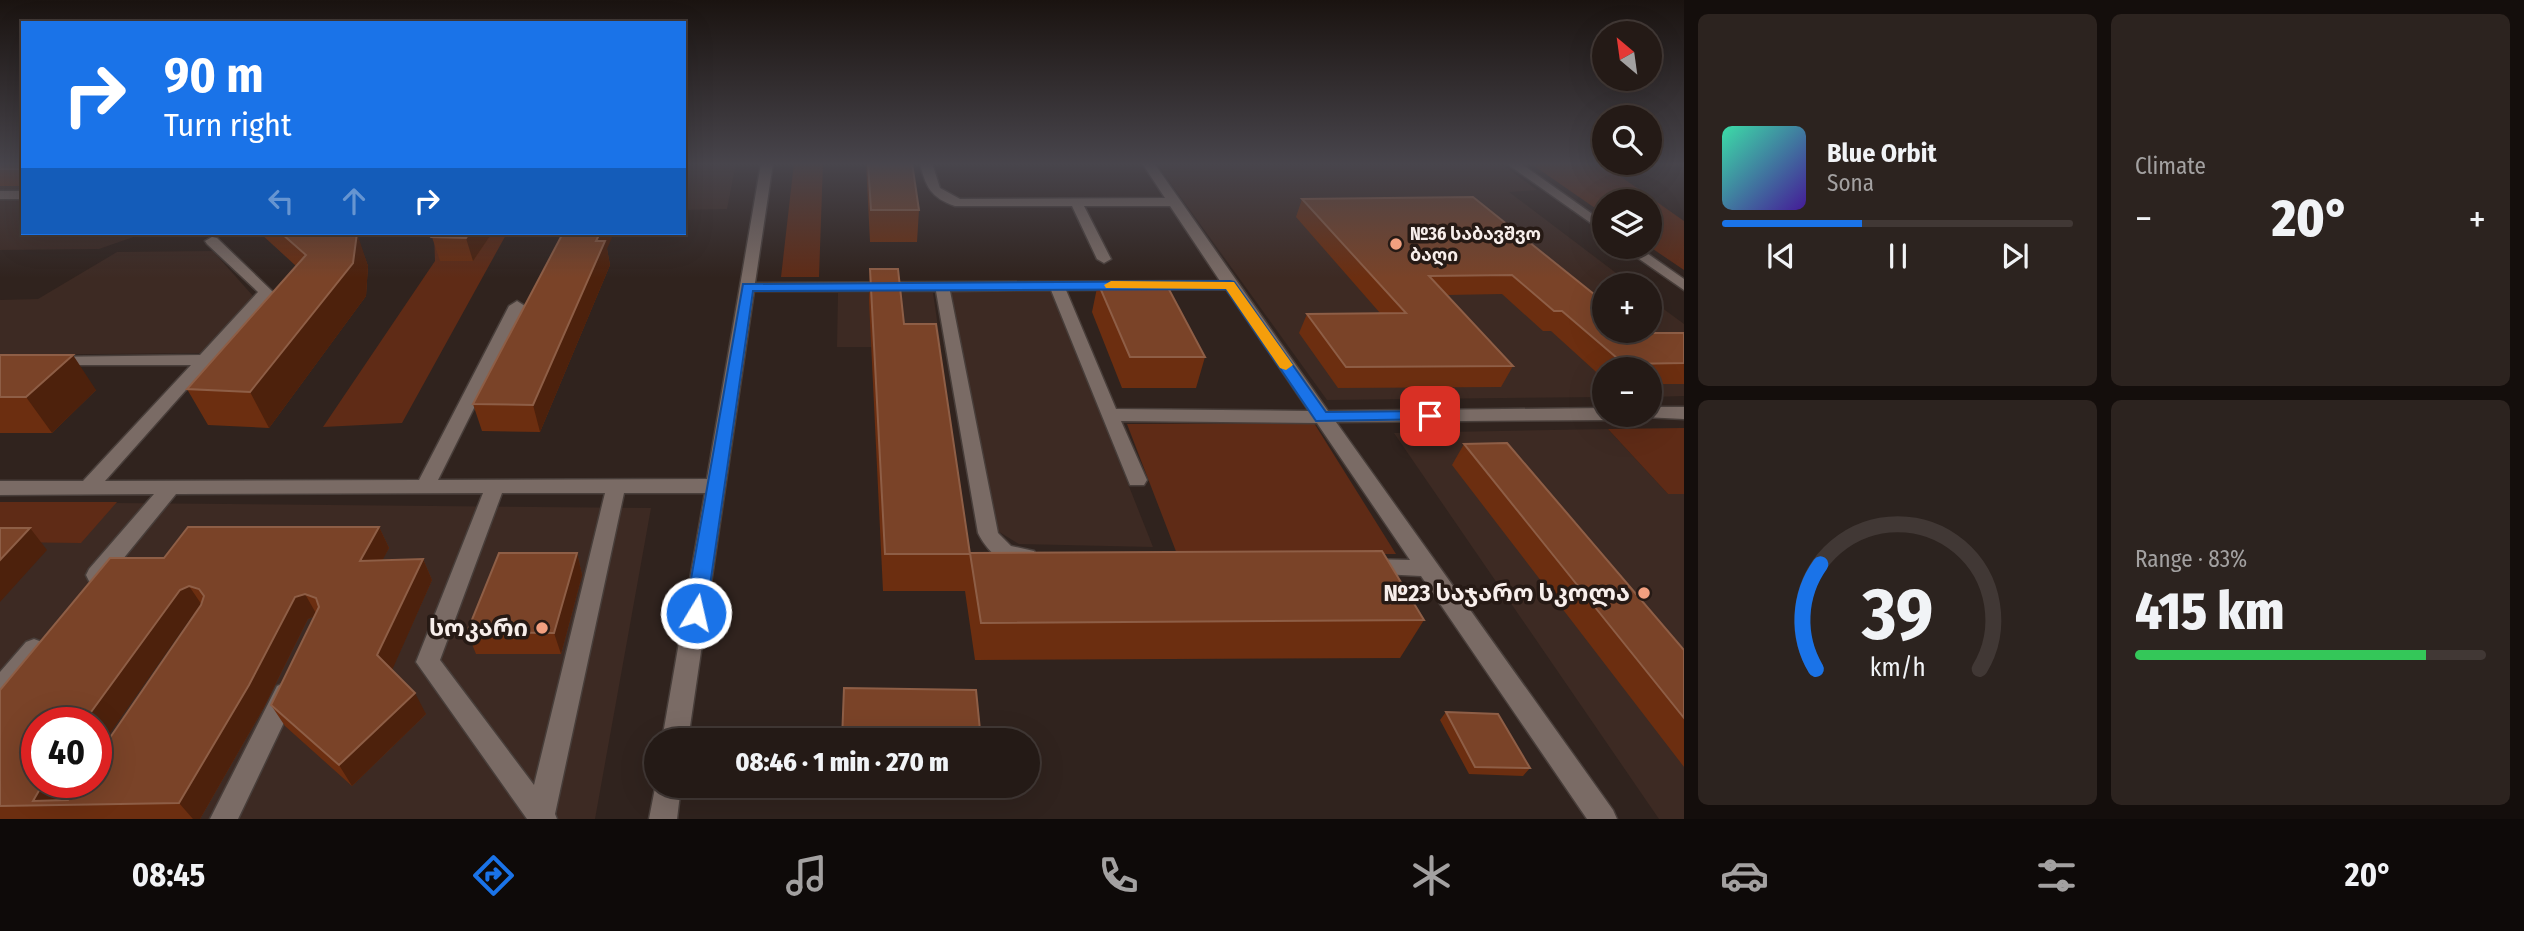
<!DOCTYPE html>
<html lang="en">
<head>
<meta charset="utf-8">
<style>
	body { margin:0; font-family:"Fira Sans Condensed","Noto Sans Georgian",sans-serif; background:#2c231f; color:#f1f3f6; height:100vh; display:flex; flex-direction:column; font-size:26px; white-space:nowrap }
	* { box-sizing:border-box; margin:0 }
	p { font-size:23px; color:#a3a1a1 }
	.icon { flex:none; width:38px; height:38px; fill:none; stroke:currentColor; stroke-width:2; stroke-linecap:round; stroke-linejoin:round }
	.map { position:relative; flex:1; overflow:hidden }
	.sheet { display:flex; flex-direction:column; gap:14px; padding:14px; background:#140e0c; width:840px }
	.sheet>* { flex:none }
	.top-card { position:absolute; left:21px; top:21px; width:665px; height:214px; border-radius:0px; box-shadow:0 7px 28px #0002,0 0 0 2px #413835; background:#1a73e8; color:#fff; overflow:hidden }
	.needle { width:46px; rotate:331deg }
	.tools { position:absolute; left:1592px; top:21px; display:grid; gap:14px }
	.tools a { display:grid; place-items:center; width:70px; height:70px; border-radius:50%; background:#241a16; box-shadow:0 7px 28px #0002,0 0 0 2px #413835; font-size:35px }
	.speed { position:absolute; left:21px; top:707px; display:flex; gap:14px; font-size:35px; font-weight:700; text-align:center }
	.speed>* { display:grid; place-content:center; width:91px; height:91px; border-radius:50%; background:#241a16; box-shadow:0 7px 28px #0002,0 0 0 2px #413835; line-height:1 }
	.speed .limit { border:10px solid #d22; background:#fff; color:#111 }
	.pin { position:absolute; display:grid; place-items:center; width:60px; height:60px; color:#fff; margin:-30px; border-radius:14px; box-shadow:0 4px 10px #0006 }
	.me { position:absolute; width:77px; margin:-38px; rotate:9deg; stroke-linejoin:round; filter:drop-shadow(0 0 5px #0008) }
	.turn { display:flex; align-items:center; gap:24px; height:147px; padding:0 28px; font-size:32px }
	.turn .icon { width:91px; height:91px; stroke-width:2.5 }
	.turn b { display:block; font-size:49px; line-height:60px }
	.lanes { display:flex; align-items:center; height:66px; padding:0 28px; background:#0003; justify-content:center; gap:35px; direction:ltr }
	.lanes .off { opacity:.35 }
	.big { font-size:52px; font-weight:800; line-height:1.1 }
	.sheet .tile { flex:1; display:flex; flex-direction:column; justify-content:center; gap:10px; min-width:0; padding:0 24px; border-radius:10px; background:#2c231f }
	.sheet .dial { align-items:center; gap:0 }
	.dial svg { height:182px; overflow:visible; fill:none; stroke:#413835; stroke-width:7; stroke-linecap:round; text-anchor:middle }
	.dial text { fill:#f1f3f6; stroke:none }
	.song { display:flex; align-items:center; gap:21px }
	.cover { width:84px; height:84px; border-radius:10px; background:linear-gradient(135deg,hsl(160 70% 55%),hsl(260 70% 35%)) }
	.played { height:7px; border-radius:4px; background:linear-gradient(90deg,#1a73e8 40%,#413835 40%) }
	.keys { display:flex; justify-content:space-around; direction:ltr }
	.heat { display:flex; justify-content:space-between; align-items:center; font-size:38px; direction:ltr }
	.charge { height:10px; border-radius:5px; background:linear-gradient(90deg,#34c759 83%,#413835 0) }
	.sheet .tiles { flex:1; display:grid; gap:14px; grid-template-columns:repeat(2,1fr) }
	.trip { position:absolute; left:644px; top:728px; width:396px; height:70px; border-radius:35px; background:#241a16; box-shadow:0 7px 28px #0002,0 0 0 2px #413835; font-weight:800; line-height:70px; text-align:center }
	.tab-bar { display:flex; height:112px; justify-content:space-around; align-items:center; background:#0e0a09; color:#a3a1a1 }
	.tab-bar .icon { width:49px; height:49px }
	.tab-bar .selected { color:#1a73e8 }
	.tab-bar b { font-size:32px; color:#f1f3f6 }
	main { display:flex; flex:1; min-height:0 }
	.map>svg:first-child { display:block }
	.built { fill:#3d2a23; fill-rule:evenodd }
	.green { fill:#5f2b16 }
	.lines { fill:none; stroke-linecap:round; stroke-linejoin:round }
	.minor-casing { stroke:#483e3a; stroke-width:3 }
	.minor { fill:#7a6b65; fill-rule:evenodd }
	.wall { fill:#6c2e10; fill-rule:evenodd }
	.shaded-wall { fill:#4d210c }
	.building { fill:#7a4328; stroke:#8e5e46; stroke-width:2; fill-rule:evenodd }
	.route { fill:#1a73e8; stroke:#114b97; stroke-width:2 }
	.slow { fill:#f59e0b }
	.poi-dot { fill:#f2a080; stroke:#261a15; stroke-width:2.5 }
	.labels { text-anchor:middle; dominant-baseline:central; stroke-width:7; stroke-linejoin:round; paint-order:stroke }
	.far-poi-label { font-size:18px; font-weight:bold; fill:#f7eeeb; stroke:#261a15; text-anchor:start }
	.near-poi-label { font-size:24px; font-weight:bold; fill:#f7eeeb; stroke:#261a15; text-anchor:end }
</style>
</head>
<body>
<main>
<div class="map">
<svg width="1684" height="819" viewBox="0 0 1684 819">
	<rect width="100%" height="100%" fill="#30231e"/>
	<path class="built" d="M 0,163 L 23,163 L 23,233 L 145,233 L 99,249 L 0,250 Z
		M 684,163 L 736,163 L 727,209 L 684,210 Z
		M 1156,163 L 1493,163 L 1504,166 L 1537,190 L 1509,192 L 1632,285 L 1605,285 L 1605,331 L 1650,331 L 1650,299 L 1684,324 L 1684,396 L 1650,397 L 1650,369 L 1605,369 L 1605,397 L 1327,400 Z
		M 213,251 L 253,296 L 200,353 L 0,355 L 0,300 L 38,299 L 117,252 Z
		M 948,292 L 1052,292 L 1153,547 L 1019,544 L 996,530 Z
		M 838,293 L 933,293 L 941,347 L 837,347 Z
		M 1608,429 L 1668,494 L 1684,494 L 1684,819 L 1659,819 L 1394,433 Z
		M 0,502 L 651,508 L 595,819 L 0,819 ZM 37,723 L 96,723 L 96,782 L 37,782 Z"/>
	<path class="green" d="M 794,163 L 823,163 L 819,277 L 781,277 Z
		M 1530,163 L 1674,163 L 1678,165 L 1607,167 L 1684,221 L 1684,270 L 1650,247 L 1650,201 L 1605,201 L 1605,215 Z
		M 434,233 L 507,233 L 402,423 L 323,427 L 435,261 Z
		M 1314,423 L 1396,554 L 1177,554 L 1127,424 Z
		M 1684,428 L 1684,494 L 1668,494 L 1608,429 Z
		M 0,502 L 117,502 L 81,543 L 0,542 Z"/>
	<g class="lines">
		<g class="minor-casing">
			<path id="minor" d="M 761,163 L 773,163 L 755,283 L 1220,281 L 1170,206 L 1084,206 L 1111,259 L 1104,263 L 1097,259 L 1072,206 L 955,206 C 931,198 925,186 920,163 L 932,163 L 940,188 L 960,199 L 1165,198 L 1142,163 L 1154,163 L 1328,411 L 1605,408 L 1605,415 L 1613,415 L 1605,420 L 1336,422 L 1613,810 L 1617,819 L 1587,819 L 1421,576 L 1362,573 L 1359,567 L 1362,561 L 1370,559 L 1410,560 L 1317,423 L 1121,421 L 1147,480 L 1144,485 L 1130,485 L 1051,290 L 950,291 L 998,533 L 1011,546 L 1034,551 L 1037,557 L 1034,563 C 1009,571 989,555 978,533 L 936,291 L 754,291 L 688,740 L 662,740 L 705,493 L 624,493 L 555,814 L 557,819 L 527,819 L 416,662 L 483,493 L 176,494 L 105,581 L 97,583 L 89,581 L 86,575 L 89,569 L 154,494 L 0,495 L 0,481 L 83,481 L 191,365 L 54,365 L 48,363 L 46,360 L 48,357 L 200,355 L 258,292 L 207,244 L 205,241 L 212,237 L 217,238 L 273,292 L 105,481 L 419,480 L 509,306 L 517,301 L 525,306 L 438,480 L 707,479 ZM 1226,289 L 1309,411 L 1116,409 L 1066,290 ZM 502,493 L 605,493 L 534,785 L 440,660 Z
				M 1506,163 L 1520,163 L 1605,223 L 1605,233 Z
				M 0,191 L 23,191 L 23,199 L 0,199 Z
				M 1622,247 L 1638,247 L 1684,279 L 1684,290 Z
				M 1650,407 L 1684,407 L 1684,419 L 1644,417 L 1642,415 L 1650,415 Z
				M 34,639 L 42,642 L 46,649 L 42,656 L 9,696 L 0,699 L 0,672 L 26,642 Z
				M 286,682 L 295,686 L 298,693 L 238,819 L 210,819 L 277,686 Z
				M 656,783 L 656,786 L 681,786 L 677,819 L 649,819 Z"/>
		</g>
		<use href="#minor" class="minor"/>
	</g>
	<path class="wall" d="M 0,163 L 23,163 L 23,186 L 0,186 Z
		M 866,163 L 912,163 L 919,210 L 917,242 L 870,242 Z
		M 1473,197 L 1642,333 L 1684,333 L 1684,384 L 1650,384 L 1650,369 L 1605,369 L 1605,380 L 1551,331 L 1543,331 L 1502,294 L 1447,295 L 1513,366 L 1501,387 L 1338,388 L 1299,333 L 1307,314 L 1380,313 L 1296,217 L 1302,199 Z
		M 260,233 L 356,233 L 368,266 L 366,296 L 269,428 L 208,425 L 187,389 L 296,266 Z
		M 436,233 L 492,233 L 473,261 L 440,261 L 432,237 Z
		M 607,249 L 610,265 L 540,432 L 482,431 L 473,404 Z
		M 870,269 L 904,324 L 970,554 L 1424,620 L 1400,658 L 975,660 L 965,591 L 883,591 L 869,301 Z
		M 1098,283 L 1205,357 L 1196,388 L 1122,388 L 1092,312 Z
		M 0,355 L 96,390 L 52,433 L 0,433 Z
		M 1464,444 L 1684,650 L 1684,767 L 1452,465 Z
		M 379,527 L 389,548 L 382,560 L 423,559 L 432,580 L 392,669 L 426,714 L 352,786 L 285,726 L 271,705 L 315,616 L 308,619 L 264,707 L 200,819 L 0,819 L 0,690 L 164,558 ZM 197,611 L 68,800 L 67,800 L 77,782 L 37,782 L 37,723 Z
		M 577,553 L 582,575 L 561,654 L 476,654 L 467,632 Z
		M 1446,712 L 1530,768 L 1523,776 L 1469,774 L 1440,720 Z"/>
	<path class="shaded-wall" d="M 357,233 L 368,266 L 366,296 L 269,428 L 250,392 Z
		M 469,233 L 492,233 L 473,261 L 466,238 Z
		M 600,233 L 614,233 L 607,249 L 610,265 L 540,432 L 533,405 Z
		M 73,355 L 96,390 L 52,433 L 26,397 Z
		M 379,527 L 389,548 L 370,583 L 360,561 Z
		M 30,528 L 47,550 L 0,602 L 0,560 Z
		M 577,553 L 582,575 L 561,654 L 554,633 Z
		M 423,559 L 432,580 L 389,677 L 377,655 Z
		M 189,586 L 204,608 L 195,612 L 96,753 L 96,723 L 83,723 L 180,590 Z
		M 305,594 L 317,615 L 308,619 L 264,707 L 200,819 L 193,819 L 179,803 L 295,597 Z
		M 415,693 L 426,714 L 352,786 L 339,765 Z
		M 44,782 L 77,782 L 64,805 L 33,801 Z"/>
	<path class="building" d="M 0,163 L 23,163 L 23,169 L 0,169 Z
		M 868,163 L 912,163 L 919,210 L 871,210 Z
		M 1473,197 L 1605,303 L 1605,331 L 1639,331 L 1642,333 L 1684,333 L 1684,363 L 1624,364 L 1562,311 L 1554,311 L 1512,275 L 1429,276 L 1513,366 L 1346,367 L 1307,314 L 1406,313 L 1302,199 Z
		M 281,233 L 357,233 L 353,263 L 250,392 L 187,389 L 306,255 Z
		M 436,233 L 469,233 L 466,238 L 432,237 Z
		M 563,233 L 600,233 L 596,241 L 605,241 L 533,405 L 473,404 Z
		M 870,269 L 898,269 L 904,324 L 936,324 L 970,554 L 885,554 Z
		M 1165,282 L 1205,357 L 1130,357 L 1098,283 Z
		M 0,355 L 73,355 L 26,397 L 0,397 Z
		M 1507,443 L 1684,650 L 1684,718 L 1464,444 Z
		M 188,527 L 379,527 L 360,561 L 423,559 L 377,655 L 415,693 L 339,765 L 271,705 L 319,607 L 316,598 L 305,594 L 295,597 L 249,685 L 179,803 L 0,806 L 0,690 L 110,558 L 164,558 ZM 189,586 L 199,589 L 204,596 L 201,605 L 96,758 L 96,782 L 80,782 L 68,800 L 33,801 L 44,782 L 37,782 L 37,723 L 83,723 L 180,590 Z
		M 0,528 L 30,528 L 0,560 Z
		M 1382,551 L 1424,620 L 981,623 L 970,553 Z
		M 499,553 L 577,553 L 554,633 L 467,632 Z
		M 844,688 L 976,690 L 981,740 L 842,740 Z
		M 1446,712 L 1498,714 L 1530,768 L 1475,767 Z"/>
	<linearGradient id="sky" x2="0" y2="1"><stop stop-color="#1a1310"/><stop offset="0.59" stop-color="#48454c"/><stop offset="1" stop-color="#48454c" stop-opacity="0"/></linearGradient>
	<rect width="1684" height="278" fill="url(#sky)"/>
	<path class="route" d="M 1230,281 L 1234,282 L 1326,412 L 1430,411 L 1436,412 L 1438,416 L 1436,419 L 1316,421 L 1226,289 L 753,291 L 706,613 L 703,619 L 696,621 L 688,619 L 685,613 L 743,284 Z"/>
	<path class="slow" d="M 1111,281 L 1234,282 L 1293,365 L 1286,370 L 1280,368 L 1226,289 L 1106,288 L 1104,285 Z"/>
	<g class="poi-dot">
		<circle cx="1396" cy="244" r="7"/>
		<circle cx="1644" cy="593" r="7"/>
		<circle cx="542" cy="628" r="7"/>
	</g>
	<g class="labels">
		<g class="far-poi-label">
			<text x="1410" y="234">№36 საბავშვო<tspan x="1410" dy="21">ბაღი</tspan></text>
		</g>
		<g class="near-poi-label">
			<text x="1630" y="593">№23 საჯარო სკოლა</text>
			<text x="528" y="628">სოკარი</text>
		</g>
	</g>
</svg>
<div class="tools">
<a><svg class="needle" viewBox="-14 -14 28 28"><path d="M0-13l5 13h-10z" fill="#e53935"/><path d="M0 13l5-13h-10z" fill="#a3a1a1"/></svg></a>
<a><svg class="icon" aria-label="search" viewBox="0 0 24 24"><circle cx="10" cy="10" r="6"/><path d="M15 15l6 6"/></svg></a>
<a><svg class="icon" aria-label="layers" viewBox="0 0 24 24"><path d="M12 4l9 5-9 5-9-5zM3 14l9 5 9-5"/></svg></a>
<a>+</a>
<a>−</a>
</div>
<div class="speed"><div class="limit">40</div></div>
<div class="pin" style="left:1430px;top:416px;background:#d93025"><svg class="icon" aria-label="arrive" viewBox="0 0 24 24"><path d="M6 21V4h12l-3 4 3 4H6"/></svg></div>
<svg class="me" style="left:696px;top:613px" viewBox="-20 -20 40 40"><circle r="17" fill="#1a73e8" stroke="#fff" stroke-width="3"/><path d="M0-11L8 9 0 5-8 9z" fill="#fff"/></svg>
<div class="trip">08:46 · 1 min · 270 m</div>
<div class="top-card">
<div class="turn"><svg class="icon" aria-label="right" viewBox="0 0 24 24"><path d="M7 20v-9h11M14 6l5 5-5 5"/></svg><div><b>90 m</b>Turn right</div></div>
<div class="lanes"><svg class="icon off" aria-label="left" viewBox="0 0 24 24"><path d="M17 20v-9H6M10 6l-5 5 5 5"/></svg><svg class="icon off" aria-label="ahead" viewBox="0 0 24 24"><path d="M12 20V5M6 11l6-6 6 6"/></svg><svg class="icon" aria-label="right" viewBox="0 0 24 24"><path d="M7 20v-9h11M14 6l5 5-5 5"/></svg></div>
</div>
</div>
<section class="sheet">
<div class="tiles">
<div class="tile">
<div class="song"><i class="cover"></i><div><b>Blue Orbit</b><p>Sona</p></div></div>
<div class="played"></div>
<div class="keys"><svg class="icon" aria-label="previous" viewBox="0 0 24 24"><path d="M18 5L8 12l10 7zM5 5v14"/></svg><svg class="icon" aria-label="pause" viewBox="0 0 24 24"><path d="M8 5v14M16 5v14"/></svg><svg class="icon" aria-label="next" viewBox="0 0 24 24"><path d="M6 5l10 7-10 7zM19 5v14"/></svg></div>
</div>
<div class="tile"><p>Climate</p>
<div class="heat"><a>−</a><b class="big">20°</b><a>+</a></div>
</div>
<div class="tile dial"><svg viewBox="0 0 100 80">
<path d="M14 69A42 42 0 1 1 86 69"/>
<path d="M14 69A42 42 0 0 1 16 23" stroke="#1a73e8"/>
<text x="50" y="56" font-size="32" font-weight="700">39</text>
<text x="50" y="72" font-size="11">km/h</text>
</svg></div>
<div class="tile"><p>Range · 83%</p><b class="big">415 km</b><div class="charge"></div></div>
</div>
</section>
</main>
<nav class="tab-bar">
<b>08:45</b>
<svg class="icon selected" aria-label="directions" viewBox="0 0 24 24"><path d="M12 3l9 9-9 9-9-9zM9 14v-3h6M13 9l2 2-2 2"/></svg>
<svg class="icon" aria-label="music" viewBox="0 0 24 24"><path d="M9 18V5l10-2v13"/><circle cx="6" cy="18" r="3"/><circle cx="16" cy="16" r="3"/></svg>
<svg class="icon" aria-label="phone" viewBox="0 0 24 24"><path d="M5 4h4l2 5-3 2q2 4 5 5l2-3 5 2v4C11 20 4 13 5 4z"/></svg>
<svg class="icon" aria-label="climate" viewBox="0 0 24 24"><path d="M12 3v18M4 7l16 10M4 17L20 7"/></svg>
<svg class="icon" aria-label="car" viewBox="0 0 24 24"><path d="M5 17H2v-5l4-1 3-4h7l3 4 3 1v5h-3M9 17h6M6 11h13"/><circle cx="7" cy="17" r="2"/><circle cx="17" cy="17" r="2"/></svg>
<svg class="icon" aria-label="filters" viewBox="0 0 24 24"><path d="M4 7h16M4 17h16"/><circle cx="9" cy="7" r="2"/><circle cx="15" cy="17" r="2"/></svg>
<b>20°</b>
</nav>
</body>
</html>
